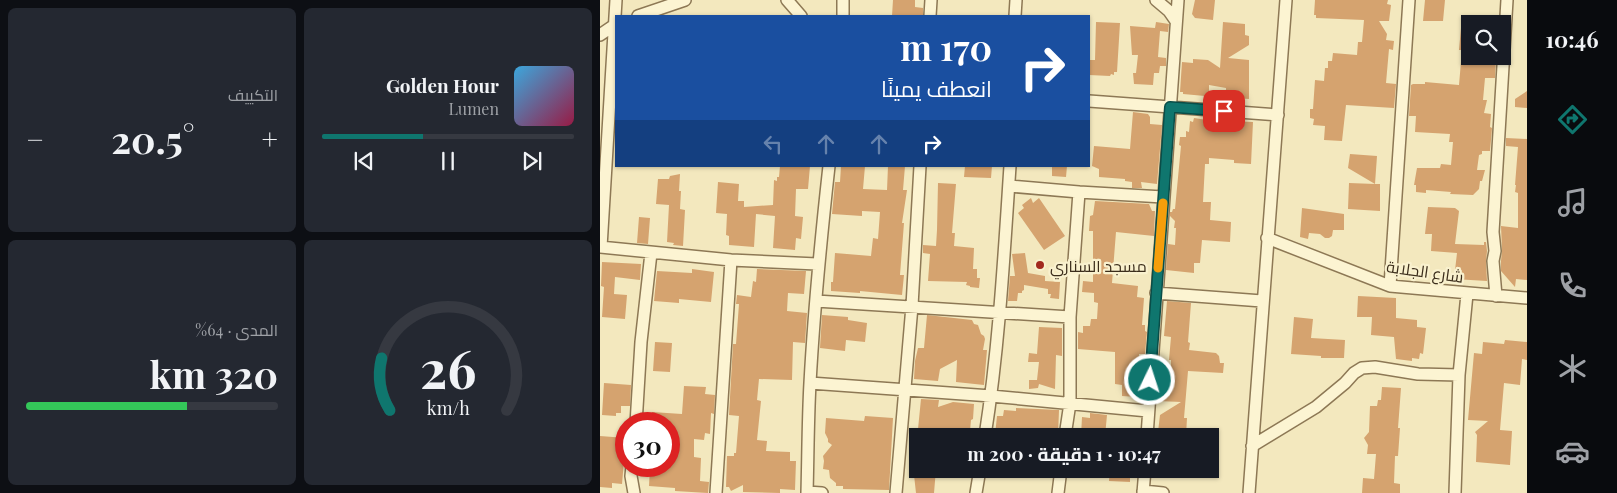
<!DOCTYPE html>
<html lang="ar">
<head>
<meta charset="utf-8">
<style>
	body { margin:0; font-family:"Playfair Display",Cairo,serif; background:#242831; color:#f1f3f6; direction:rtl; height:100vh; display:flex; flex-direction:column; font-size:19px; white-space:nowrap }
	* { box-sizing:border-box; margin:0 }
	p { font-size:16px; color:#9ea1a6 }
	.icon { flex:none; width:28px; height:28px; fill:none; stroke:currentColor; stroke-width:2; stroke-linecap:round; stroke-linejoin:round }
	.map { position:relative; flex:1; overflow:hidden; direction:ltr }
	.panel { display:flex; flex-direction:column; gap:8px; padding:8px; background:#0d0f14; width:600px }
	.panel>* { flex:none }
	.banner { position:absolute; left:15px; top:15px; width:475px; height:152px; border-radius:0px; box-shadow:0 1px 4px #0004; direction:rtl; background:#1a4fa0; color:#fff; overflow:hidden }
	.tools { position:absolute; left:861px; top:15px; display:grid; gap:10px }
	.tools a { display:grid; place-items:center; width:50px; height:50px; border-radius:0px; background:#171b24; box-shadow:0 1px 4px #0004; font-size:25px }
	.speed { position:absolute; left:15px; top:412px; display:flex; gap:10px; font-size:25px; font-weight:700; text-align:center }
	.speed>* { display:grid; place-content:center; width:65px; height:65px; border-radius:50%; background:#171b24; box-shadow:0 1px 4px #0004; line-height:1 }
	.speed .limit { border:8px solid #d22; background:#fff; color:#111 }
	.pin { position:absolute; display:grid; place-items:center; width:42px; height:42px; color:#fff; margin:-21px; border-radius:10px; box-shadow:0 2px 8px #0006 }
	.me { position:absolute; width:55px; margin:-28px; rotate:4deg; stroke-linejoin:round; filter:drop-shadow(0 0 4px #0008) }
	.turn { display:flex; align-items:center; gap:18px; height:105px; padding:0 15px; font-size:22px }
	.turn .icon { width:65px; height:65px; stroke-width:2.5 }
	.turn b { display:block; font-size:35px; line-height:42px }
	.lanes { display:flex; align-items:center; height:48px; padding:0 15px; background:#0003; justify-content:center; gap:25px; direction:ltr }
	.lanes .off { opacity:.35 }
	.big { font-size:38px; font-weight:700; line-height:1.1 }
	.panel .widget { flex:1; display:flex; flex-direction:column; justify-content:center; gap:8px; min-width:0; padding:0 18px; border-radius:8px; background:#242831 }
	.panel .dial { align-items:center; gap:0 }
	.dial svg { height:130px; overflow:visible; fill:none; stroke:#363941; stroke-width:7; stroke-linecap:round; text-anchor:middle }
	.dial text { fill:#f1f3f6; stroke:none }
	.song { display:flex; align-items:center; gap:15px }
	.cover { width:60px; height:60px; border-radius:8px; background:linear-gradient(135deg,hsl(200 70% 55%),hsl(340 70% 35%)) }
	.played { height:5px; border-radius:2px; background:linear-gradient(90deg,#0f766e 40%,#363941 40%) }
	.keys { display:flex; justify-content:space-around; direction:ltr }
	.heat { display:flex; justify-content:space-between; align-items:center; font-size:28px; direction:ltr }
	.charge { height:8px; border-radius:4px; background:linear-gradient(90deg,#34c759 64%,#363941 0) }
	.panel .tiles { flex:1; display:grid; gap:8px; grid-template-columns:repeat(2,1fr) }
	.trip { position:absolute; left:309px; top:428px; width:310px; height:50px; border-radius:0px; background:#171b24; box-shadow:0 1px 4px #0004; font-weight:700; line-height:50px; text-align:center; direction:rtl }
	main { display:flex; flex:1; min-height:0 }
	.tabs { display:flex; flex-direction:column; width:90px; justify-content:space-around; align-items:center; background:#090b0e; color:#9ea1a6 }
	.tabs .icon { width:35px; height:35px }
	.tabs .active { color:#0f766e }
	.tabs b { font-size:22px; color:#f1f3f6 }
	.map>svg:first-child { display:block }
	.building { fill:#d5a36f }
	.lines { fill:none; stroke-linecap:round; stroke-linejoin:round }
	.minor-casing { stroke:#8d7855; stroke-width:14 }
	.minor { stroke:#fcf4d2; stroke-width:11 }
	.route-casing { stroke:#0a4d48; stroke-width:12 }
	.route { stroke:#0f766e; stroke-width:9 }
	.slow { stroke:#f59e0b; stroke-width:9 }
	.poi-dot { fill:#a2291e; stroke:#f9f1ce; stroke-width:2 }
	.labels { text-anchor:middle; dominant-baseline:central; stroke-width:4.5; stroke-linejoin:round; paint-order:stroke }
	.poi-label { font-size:16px; fill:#3b2d1b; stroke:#f9f1ce; text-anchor:start }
	.street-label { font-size:16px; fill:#3b2d1b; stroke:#f9f1ce }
</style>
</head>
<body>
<main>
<nav class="tabs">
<b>10:46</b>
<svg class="icon active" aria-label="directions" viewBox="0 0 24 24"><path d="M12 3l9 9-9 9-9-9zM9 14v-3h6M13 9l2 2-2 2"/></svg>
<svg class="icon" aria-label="music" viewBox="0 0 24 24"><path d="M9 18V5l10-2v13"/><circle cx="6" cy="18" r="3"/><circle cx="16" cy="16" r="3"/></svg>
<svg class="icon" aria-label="phone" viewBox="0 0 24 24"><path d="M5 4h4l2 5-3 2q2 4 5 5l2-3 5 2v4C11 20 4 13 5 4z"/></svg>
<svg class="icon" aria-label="climate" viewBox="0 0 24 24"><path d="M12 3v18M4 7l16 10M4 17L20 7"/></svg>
<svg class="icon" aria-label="car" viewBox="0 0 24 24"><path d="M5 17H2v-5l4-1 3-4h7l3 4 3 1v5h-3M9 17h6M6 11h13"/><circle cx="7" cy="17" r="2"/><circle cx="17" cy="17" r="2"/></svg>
</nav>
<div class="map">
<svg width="927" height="493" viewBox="0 0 927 493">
	<rect width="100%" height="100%" fill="#f3e8be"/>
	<path class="building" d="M 293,0 L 315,0 L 315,7 L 323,8 L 323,16 L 292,16 Z
		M 595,0 L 615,0 L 613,20 L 595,18 L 592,14 Z
		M 715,0 L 788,0 L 787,4 L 791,5 L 789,21 L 779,21 L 787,34 L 786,40 L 794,41 L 793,50 L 789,49 L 786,83 L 796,84 L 794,108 L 746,105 L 742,141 L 724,140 L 725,126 L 713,125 L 714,119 L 710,118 L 710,109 L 713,109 L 715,80 L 724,81 L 725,68 L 728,68 L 728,61 L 732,61 L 733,53 L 757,55 L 758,42 L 762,42 L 764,20 L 716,18 L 716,15 L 714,15 Z
		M 825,0 L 845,0 L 843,21 L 823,21 Z
		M 496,22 L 520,23 L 517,72 L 514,72 L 514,75 L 511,74 L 510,76 L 489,75 L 489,60 L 495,60 Z
		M 556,22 L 569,24 L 568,32 L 560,31 L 558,57 L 566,58 L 566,66 L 560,66 L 559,73 L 554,73 L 553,85 L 534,84 L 533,73 L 536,73 L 538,55 L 532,55 L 530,26 L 555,28 Z
		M 623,22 L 645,24 L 645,35 L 649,36 L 649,45 L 628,58 L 649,60 L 649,99 L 635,98 L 636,92 L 626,91 L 626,88 L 609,85 L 609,93 L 605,96 L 583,94 L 583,92 L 580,92 L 582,62 L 593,63 L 593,59 L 608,60 L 620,68 Z
		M 861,28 L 870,29 L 870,56 L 896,58 L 895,78 L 885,78 L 883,100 L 887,100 L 884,113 L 891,114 L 890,127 L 892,128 L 890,151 L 882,151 L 882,154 L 879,155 L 877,170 L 885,170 L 882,181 L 880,181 L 879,189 L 873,195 L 850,194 L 851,192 L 826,190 L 826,193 L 816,192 L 816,185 L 814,185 L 817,168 L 840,168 L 841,164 L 851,165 L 853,142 L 849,142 L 850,134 L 815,132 L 816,116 L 809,116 L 811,85 L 813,84 L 825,84 L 825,82 L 859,85 L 862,50 L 859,50 Z
		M 927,91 L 927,108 L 915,107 L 915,99 Z
		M 533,112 L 548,114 L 550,117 L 550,124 L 562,125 L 557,184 L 541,182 L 542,188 L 532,188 L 532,182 L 525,181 L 525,179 L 499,177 L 499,169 L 492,166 L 494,146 L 530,149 Z
		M 594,118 L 607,120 L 653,122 L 651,164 L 634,163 L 634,160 L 609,158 L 609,164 L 605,164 L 603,202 L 611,202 L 610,220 L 631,222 L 630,242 L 602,240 L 600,263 L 594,263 L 594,273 L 566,270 L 568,244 L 575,245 L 576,228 L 574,228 L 575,221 L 570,216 L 570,212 L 572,212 L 573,209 L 575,209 L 581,146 L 579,145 L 580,137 L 586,137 L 586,131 L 589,132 L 590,121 L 593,122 Z
		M 906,138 L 927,139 L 927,280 L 916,279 L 915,287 L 901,271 L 901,261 L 902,250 L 901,226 L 918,228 L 918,193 L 915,192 L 916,185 L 915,185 L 918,147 L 906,146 Z
		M 750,154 L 777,156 L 775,184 L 780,184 L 780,211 L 748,209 L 749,183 L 775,184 L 748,168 Z
		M 180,166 L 210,166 L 208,189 L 196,189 L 195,216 L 203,217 L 201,239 L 196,238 L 195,250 L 173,248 L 175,216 L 156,214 L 154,247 L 129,245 L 129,236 L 126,235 L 127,214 L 116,213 L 118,182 L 139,184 L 138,201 L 144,201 L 144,207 L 173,205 L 174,180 L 177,181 L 177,177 L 179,177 Z
		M 241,166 L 265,166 L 263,189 L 287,190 L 288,166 L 305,166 L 303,190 L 307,190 L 302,223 L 304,223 L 300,275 L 304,275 L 302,295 L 260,291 L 260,293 L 231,291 L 231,282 L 233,282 L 235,253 L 271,256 L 273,238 L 278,239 L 280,212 L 262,211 L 262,216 L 232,214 L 235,182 L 240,182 Z
		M 365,166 L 392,166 L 391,178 L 364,177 Z
		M 452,166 L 467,166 L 466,177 L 452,176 Z
		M 80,174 L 79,191 L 81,191 L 80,209 L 85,210 L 83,246 L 73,245 L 74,243 L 67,242 L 69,205 L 56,204 L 58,179 L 69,179 L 70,176 Z
		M 338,183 L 356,184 L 352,233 L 355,233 L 354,246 L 374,248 L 373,269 L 377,269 L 377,278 L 380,278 L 379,288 L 370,287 L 370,286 L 366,285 L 367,282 L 328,281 L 330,254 L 323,253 L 323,245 L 336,246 L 337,230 Z
		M 431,198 L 433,203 L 439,198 L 465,236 L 444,250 L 418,213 L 424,208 L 422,205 Z
		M 495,201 L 549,204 L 552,211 L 555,211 L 554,236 L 516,232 L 512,283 L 538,286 L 537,297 L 544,298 L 542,325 L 545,325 L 545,331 L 547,332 L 545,354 L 539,354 L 537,397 L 522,396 L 522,385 L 515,384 L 515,352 L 478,349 L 478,332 L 483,333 L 483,326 L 490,326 L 491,319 L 497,319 L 498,303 L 494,302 L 494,293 L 482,292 L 483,281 L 493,282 L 493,231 L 489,231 L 490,216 L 493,215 Z
		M 828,207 L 855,208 L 859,211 L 855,244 L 884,245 L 884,242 L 886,242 L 887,251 L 886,262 L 887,281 L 854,279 L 857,253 L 831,251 L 832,234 L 825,234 Z
		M 702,208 L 744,214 L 744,230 L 733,230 L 732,236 L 729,238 L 725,238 L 720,234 L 709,233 L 708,239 L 700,237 Z
		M 39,217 L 50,218 L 48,244 L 37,243 Z
		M 425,253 L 428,273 L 445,276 L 445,281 L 460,282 L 459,299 L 450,298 L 451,294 L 448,294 L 448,289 L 424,285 L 424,290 L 422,291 L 422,293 L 418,293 L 417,301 L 408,301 L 410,276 L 415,276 L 412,254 Z
		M 2,262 L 41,264 L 40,280 L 15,277 L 14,294 L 27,295 L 25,319 L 2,317 L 4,287 L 1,286 Z
		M 92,269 L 114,272 L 111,302 L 79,299 L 79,303 L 54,301 L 57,271 L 92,273 Z
		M 157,269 L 206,271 L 204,294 L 188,293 L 187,311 L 207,313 L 205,343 L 193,342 L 192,380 L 159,379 L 157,400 L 161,401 L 157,440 L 167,441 L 166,451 L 190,452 L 190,461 L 196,461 L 195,490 L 180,489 L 180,493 L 143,492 L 143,485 L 131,491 L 129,487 L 126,487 L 127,456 L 134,456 L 134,453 L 136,453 L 139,416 L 129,415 L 133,344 L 136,344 L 139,304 L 136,304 L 137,295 L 151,297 L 153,281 L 156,282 Z
		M 758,296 L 796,298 L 796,318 L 817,320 L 817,327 L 826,328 L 823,354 L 820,353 L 819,359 L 812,358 L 812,361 L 796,359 L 794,337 L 771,335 L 772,317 L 757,317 Z
		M 567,301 L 591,303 L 588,342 L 590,343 L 589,350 L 616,353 L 619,356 L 620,363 L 624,363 L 623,373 L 588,371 L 584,418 L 587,418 L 586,436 L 564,436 L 558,432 L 560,415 L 581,402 L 558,401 L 559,384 L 563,384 L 564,378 L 571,378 L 571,360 L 569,360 L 571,337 L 564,336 Z
		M 222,315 L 248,317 L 248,320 L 267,323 L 265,342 L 246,340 L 245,351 L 220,348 Z
		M 327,315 L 372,320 L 374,324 L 378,325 L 381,334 L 384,336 L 385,339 L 383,350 L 387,350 L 384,385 L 356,382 L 357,360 L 340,369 L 338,381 L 314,379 L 315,361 L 318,348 L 324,348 Z
		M 694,317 L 713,319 L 711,338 L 745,340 L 744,358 L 721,358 L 721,356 L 691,354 Z
		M 439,327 L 462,328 L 462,356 L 456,355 L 455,389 L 439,384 L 438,388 L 429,389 L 429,380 L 437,380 L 439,362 L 428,362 L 429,353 L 437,354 Z
		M 905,340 L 927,342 L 927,360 L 922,359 L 920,385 L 904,383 L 900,430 L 912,431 L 910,465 L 876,462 L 877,435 L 875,432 L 888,421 L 868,420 L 874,353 L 882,354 L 883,342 L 904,344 Z
		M 55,342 L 72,343 L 70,372 L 53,371 Z
		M 4,383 L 31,385 L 30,406 L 21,406 L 21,413 L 16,413 L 16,416 L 2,415 Z
		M 84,386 L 106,387 L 105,394 L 115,395 L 114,414 L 111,413 L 110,434 L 105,433 L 104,440 L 94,439 L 94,457 L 101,458 L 100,481 L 109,482 L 108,493 L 75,491 L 75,488 L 49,486 L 50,466 L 69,466 L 69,424 L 52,424 L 52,412 L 82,414 Z
		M 782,387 L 801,388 L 798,428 L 800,428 L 798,456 L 795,456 L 794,483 L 800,484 L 800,493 L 762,493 L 763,478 L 774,479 L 776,454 L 767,454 L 768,445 L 764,438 L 769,432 L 770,406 L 777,406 L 778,400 L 781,400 Z
		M 321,399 L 339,400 L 338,407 L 353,402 L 374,404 L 373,419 L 371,420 L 370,431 L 336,428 L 336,432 L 318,429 Z
		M 416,408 L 459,410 L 458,436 L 395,435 L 397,416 L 403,416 L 404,410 L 416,411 Z
		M 490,413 L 507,415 L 505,436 L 481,436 L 482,417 L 490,418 Z
		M 265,416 L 293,418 L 289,490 L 243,489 L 243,486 L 236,486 L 236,483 L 230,478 L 229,470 L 223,469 L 224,461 L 223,456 L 232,445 L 228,442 L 228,439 L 225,433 L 226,418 L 264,421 Z
		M 0,436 L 26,438 L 22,484 L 12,483 L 12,488 L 0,487 Z
		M 325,469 L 336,469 L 334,493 L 316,493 L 314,475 L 324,474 Z
		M 392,469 L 420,469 L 419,478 L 391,474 Z
		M 510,469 L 530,469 L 530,482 L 509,481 Z"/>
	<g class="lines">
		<g class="minor-casing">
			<path id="minor" d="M 187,0 L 201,16
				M 556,0 L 569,11 L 576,21
				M 38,16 L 85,0
				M 243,16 L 243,0
				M 330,16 L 331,0
				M 415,16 L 416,0
				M 0,35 L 16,24
				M 489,101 L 678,115
				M 409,186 L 479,192 L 470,317 L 470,403 L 465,436
				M 479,192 L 563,197
				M 667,238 L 790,286 L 927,298
				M 0,247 L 131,260 L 217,264
				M 1,247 L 16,0
				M 790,286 L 809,0
				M 556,293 L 662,301
				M 896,296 L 893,261 L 895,251 L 893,232 L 907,0
				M 216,301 L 470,317
				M 210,383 L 391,396 L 548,411
				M 36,424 L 41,342 L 51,253
				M 385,436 C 399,347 404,256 410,166
				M 547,436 L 578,0
				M 652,446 L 716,407 L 745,383 L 754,373 L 762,368 L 775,367 L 818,374 L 859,375 L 867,294
				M 32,466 L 31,476 L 34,493
				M 543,491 L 563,493
				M 207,492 L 222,493
				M 116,493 L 131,260
				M 207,493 C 208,456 208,419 210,383 C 214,310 221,238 229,166
				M 296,493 L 312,306 L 320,166
				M 376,493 L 380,469
				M 458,493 L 461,469
				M 543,493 L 545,469
				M 649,493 L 686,0
				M 855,493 L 859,375"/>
		</g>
		<use href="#minor" class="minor"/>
	</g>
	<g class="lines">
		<g class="route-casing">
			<path id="route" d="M 550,380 L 570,107 L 624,111"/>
		</g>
		<use href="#route" class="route"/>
		<path class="slow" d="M 558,268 L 563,203"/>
	</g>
	<circle class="poi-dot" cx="440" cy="265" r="5"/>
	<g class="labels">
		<g class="poi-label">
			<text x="450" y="265">مسجد السناري</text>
		</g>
		<g class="street-label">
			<text transform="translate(825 271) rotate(8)">شارع الجلابة</text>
		</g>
	</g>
</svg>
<div class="tools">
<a><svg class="icon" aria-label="search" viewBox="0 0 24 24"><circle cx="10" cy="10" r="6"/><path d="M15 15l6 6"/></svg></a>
</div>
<div class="speed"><div class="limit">30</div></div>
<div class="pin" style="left:624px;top:111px;background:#d93025"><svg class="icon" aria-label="arrive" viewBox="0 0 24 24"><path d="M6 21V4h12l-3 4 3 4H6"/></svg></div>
<svg class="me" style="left:550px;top:380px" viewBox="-20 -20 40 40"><circle r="17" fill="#0f766e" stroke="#fff" stroke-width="3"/><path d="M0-11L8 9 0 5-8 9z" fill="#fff"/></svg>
<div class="trip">10:47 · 1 دقيقة · 200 m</div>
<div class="banner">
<div class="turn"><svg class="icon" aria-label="right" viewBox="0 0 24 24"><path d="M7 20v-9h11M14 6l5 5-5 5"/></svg><div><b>170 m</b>انعطف يمينًا</div></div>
<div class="lanes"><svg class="icon off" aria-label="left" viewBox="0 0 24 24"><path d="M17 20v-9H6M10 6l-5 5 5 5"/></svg><svg class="icon off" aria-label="ahead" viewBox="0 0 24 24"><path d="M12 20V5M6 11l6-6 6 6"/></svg><svg class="icon off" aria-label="ahead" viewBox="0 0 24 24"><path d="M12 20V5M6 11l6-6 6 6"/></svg><svg class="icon" aria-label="right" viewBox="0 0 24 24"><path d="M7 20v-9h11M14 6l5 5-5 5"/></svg></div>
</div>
</div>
<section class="panel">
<div class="tiles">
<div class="widget">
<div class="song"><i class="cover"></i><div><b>Golden Hour</b><p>Lumen</p></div></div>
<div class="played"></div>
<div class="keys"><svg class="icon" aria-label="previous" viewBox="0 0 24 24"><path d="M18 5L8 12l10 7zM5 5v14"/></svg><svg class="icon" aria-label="pause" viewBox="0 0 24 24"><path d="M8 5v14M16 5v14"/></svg><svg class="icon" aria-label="next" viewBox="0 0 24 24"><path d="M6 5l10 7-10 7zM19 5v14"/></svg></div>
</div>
<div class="widget"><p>التكييف</p>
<div class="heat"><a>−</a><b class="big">20.5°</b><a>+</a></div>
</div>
<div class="widget dial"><svg viewBox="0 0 100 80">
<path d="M14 69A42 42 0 1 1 86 69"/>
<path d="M14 69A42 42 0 0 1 9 37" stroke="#0f766e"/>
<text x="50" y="56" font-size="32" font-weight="700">26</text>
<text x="50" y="72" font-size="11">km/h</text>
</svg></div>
<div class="widget"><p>المدى · 64%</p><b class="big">320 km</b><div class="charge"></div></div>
</div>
</section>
</main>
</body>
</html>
